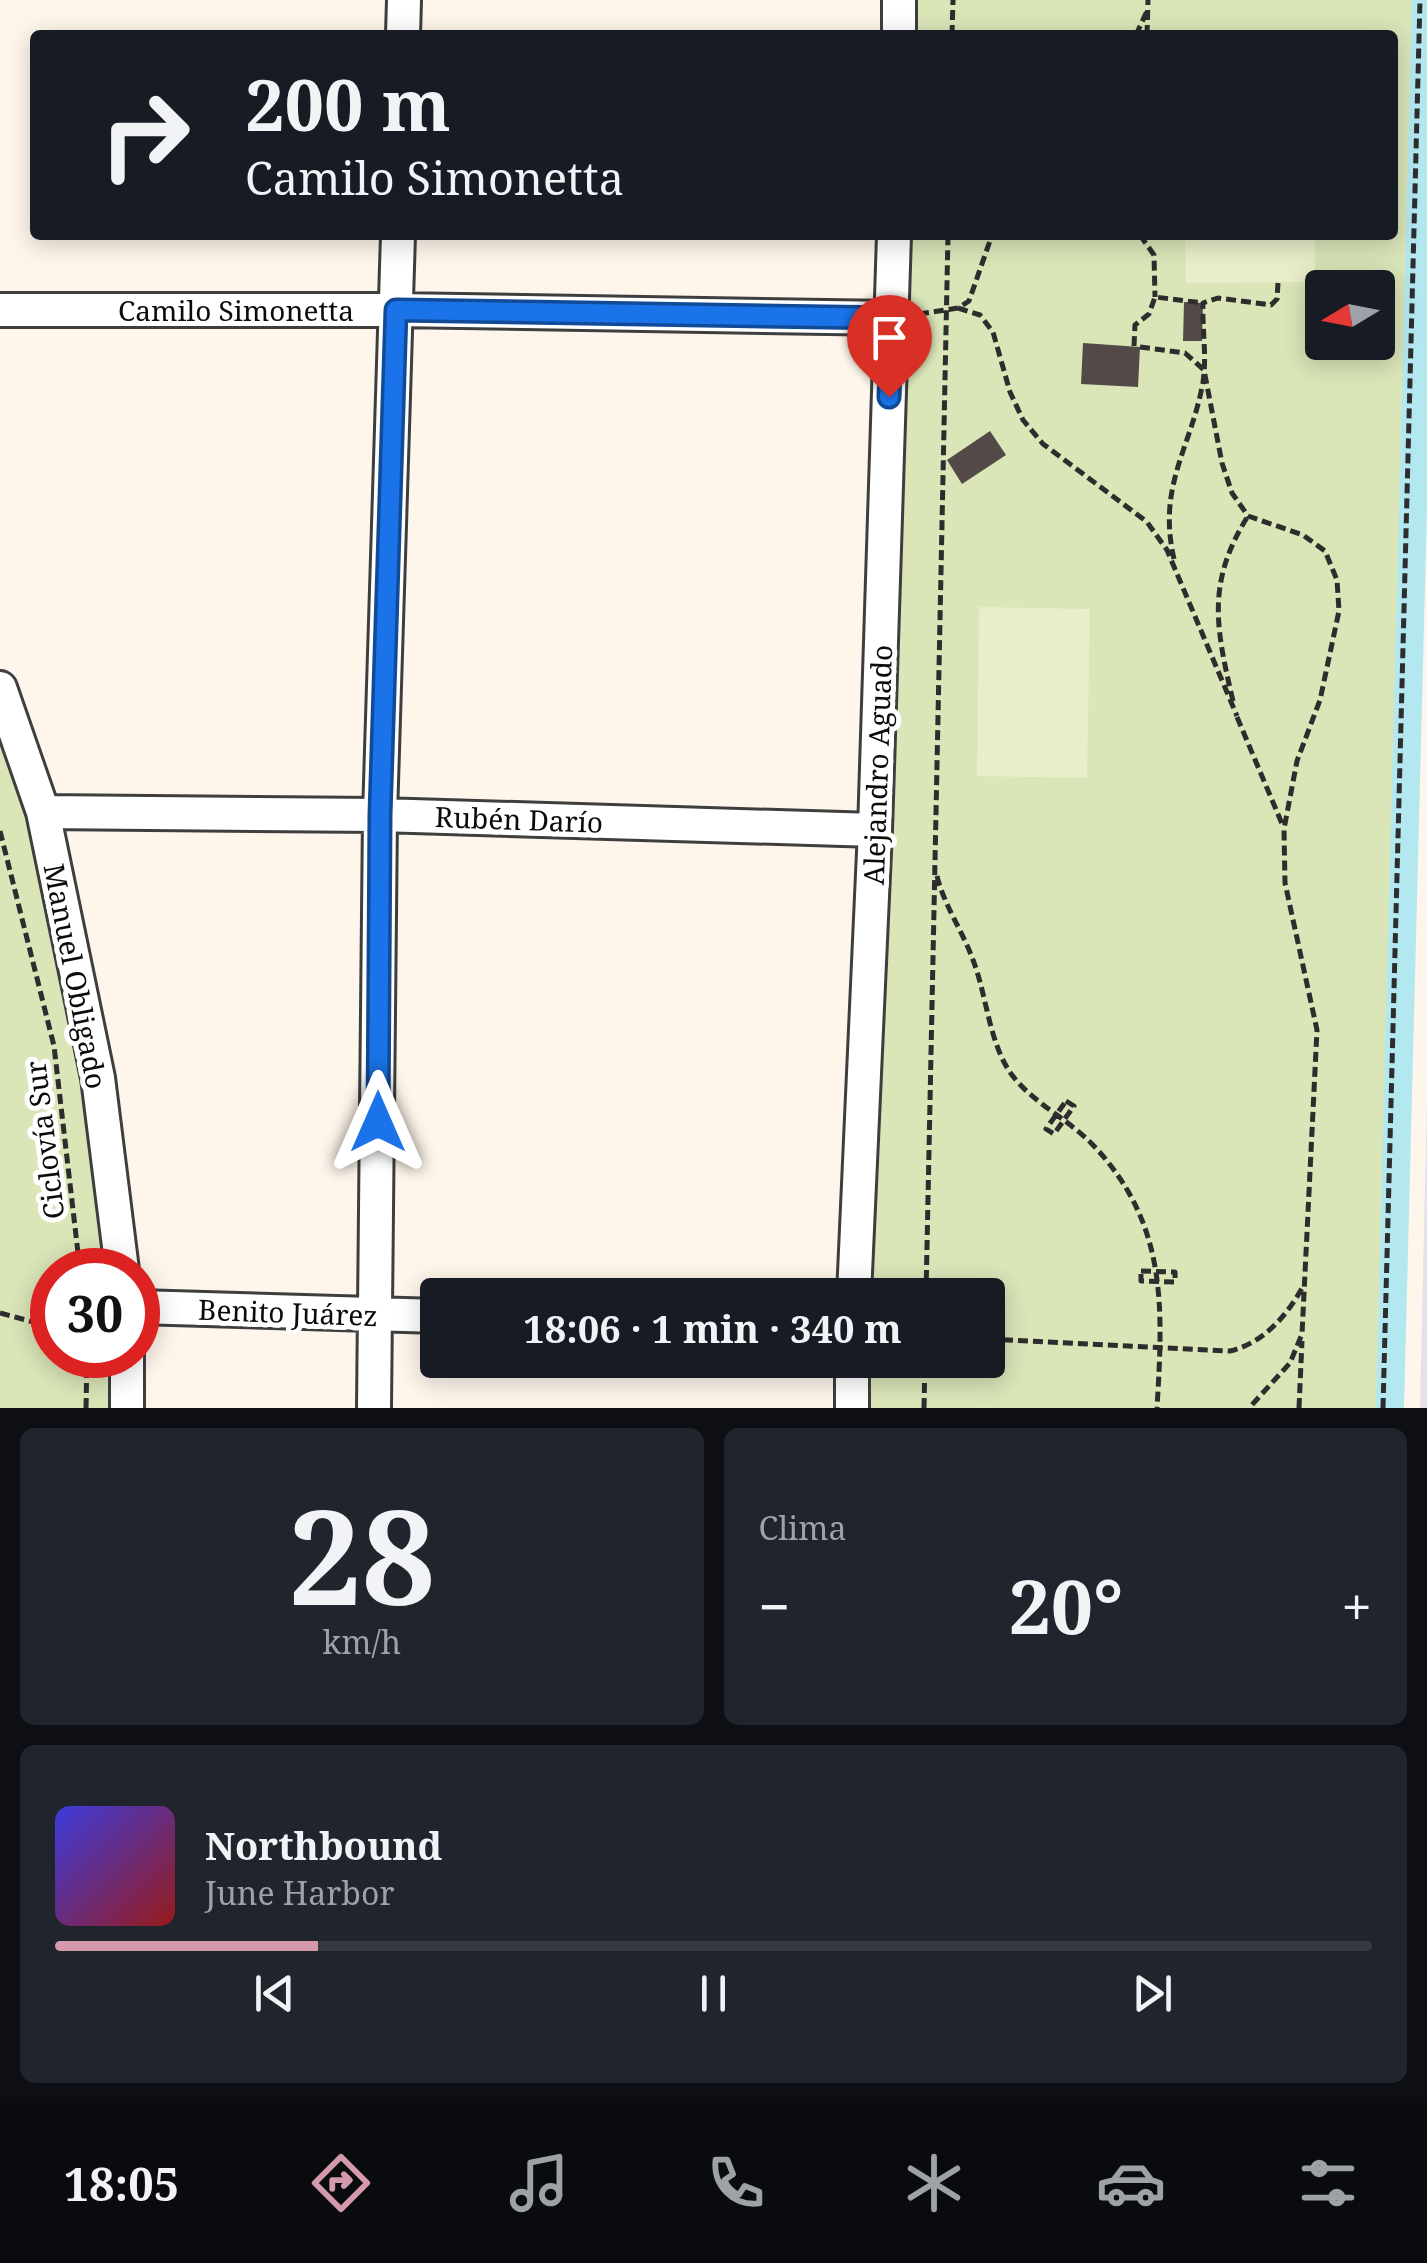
<!DOCTYPE html>
<html lang="es">
<head>
<meta charset="utf-8">
<style>
	body { margin:0; font-family:"Noto Serif",serif; background:#20242c; color:#f1f3f6; height:100vh; display:flex; flex-direction:column; font-size:38px; white-space:nowrap }
	* { box-sizing:border-box; margin:0 }
	p { font-size:32px; color:#9ea1a6 }
	.icon { flex:none; width:55px; height:55px; fill:none; stroke:currentColor; stroke-width:2; stroke-linecap:round; stroke-linejoin:round }
	.map { position:relative; height:1408px; overflow:hidden }
	.details { display:flex; flex-direction:column; gap:20px; padding:20px; background:#0d0f14; flex:1 }
	.details>* { flex:none }
	.banner { position:absolute; left:30px; top:30px; width:1368px; height:210px; border-radius:10px; box-shadow:0 5px 25px #0003; background:#171b24; color:#f1f3f6; overflow:hidden }
	.needle { width:65px; rotate:260deg }
	.buttons { position:absolute; left:1305px; top:270px; display:grid; gap:20px }
	.buttons a { display:grid; place-items:center; width:90px; height:90px; border-radius:10px; background:#171b24; box-shadow:0 5px 25px #0003; font-size:50px }
	.speed { position:absolute; left:30px; top:1248px; display:flex; gap:20px; font-size:50px; font-weight:700; text-align:center }
	.speed>* { display:grid; place-content:center; width:130px; height:130px; border-radius:50%; background:#171b24; box-shadow:0 5px 25px #0003; line-height:1 }
	.speed .limit { border:15px solid #d22; background:#fff; color:#111 }
	.pin { position:absolute; display:grid; place-items:center; width:85px; height:85px; color:#fff; margin:-102px -42px; border-radius:50% 50% 50% 0; rotate:-45deg; box-shadow:0 0 10px #0007 }
	.pin .icon { rotate:45deg }
	.me { position:absolute; width:110px; margin:-55px; rotate:0deg; stroke-linejoin:round; filter:drop-shadow(0 0 8px #0008) }
	.turn { display:flex; align-items:center; gap:35px; height:210px; padding:0 50px; font-size:45px }
	.turn .icon { width:130px; height:130px; stroke-width:2.5 }
	.turn b { display:block; font-size:70px; line-height:85px }
	.big { font-size:75px; font-weight:700; line-height:1.1 }
	.details .widget { flex:1; display:flex; flex-direction:column; justify-content:center; gap:15px; min-width:0; padding:0 35px; border-radius:15px; background:#20242c }
	.details .dial { align-items:center; gap:0 }
	.dial b { font-size:130px; line-height:1 }
	.song { display:flex; align-items:center; gap:30px }
	.cover { width:120px; height:120px; border-radius:15px; background:linear-gradient(135deg,hsl(240 70% 55%),hsl(0 70% 35%)) }
	.played { height:10px; border-radius:5px; background:linear-gradient(90deg,#d49aac 20%,#363941 20%) }
	.keys { display:flex; justify-content:space-around; direction:ltr }
	.heat { display:flex; justify-content:space-between; align-items:center; font-size:55px; direction:ltr }
	.details .tiles { flex:1; display:grid; gap:20px; grid-template-columns:1fr 1fr }
	.widget:last-child { grid-column:span 2 }
	.trip { position:absolute; left:420px; top:1278px; width:585px; height:100px; border-radius:10px; background:#171b24; box-shadow:0 5px 25px #0003; font-weight:700; line-height:100px; text-align:center }
	.dock { display:flex; height:160px; justify-content:space-around; align-items:center; background:#090b0e; color:#9ea1a6 }
	.dock .icon { width:70px; height:70px }
	.dock .selected { color:#d49aac }
	.dock b { font-size:45px; color:#f1f3f6 }
	.map>svg:first-child { display:block }
	.industrial { fill:#e6e0ea }
	.green { fill:#dae5b8; fill-rule:evenodd }
	.pitch { fill:#e9edc9 }
	.lines { fill:none; stroke-linecap:round; stroke-linejoin:round }
	.canal { stroke:#b3e8f1; stroke-width:28 }
	.building { fill:#534a48 }
	.street-casing { stroke:#3e3e3e; stroke-width:38 }
	.path { stroke:#2d2d2d; stroke-width:5; stroke-dasharray:10 5; stroke-linecap:butt }
	.street { stroke:#fff; stroke-width:32 }
	.route-casing { stroke:#114b97; stroke-width:25 }
	.route { stroke:#1a73e8; stroke-width:18 }
	.labels { text-anchor:middle; dominant-baseline:central; stroke-width:10; stroke-linejoin:round; paint-order:stroke }
	.street-label { font-size:28px; fill:#0b0b0b; stroke:#fff }
</style>
</head>
<body>
<div class="map">
<svg width="1427" height="1408" viewBox="0 0 1427 1408">
	<rect width="100%" height="100%" fill="#fef6eb"/>
	<path class="industrial" d="M 1427,1096 L 1427,1408 L 1420,1408 Z"/>
	<path class="green" d="M 906,0 L 1427,0 L 1427,307 L 1398,1408 L 870,1408 L 872,1360 L 988,1360 L 988,1295 L 873,1295 L 900,235 L 1392,235 L 1392,35 L 905,35 ZM 1322,288 L 1378,288 L 1378,342 L 1322,342 Z
		M 0,736 C 60,909 86,1090 112,1270 L 52,1270 L 52,1355 L 118,1355 L 118,1408 L 0,1408 Z"/>
	<path class="pitch" d="M 1185,235 L 1315,235 L 1315,282 L 1186,283 Z
		M 979,607 L 1090,609 L 1087,778 L 977,776 Z"/>
	<g class="lines">
		<path class="canal" d="M 1390,1408 L 1426,0"/>
	</g>
	<path class="building" d="M 1184,302 L 1203,303 L 1202,341 L 1183,341 Z
		M 1083,343 L 1140,347 L 1138,387 L 1081,384 Z
		M 990,431 L 1006,455 L 962,484 L 947,460 Z"/>
	<g class="lines">
		<g class="street-casing">
			<path id="street" d="M 403,35 L 404,0
				M 899,35 L 899,0
				M 0,310 L 396,310 L 892,318
				M 0,688 L 43,812 L 98,1078 L 122,1270
				M 43,812 L 380,815 L 875,830
				M 854,1295 L 875,830 L 894,235
				M 138,1307 L 438,1316
				M 127,1355 L 127,1408
				M 374,1408 L 380,815 L 398,235
				M 852,1408 L 852,1360"/>
		</g>
		<path class="path" d="M 952,35 L 953,0
			M 1136,35 L 1147,11
			M 1147,35 L 1148,0
			M 1140,235 L 1154,255 L 1155,297
			M 958,308 L 980,315 L 993,332 L 1010,392 L 1023,420 L 1043,444 L 1147,522 L 1167,550 L 1237,716
			M 919,314 L 958,308 L 969,301 L 992,235
			M 1134,346 L 1135,325 L 1149,314 L 1155,297 L 1203,303
			M 1140,347 L 1185,353 L 1204,370 L 1222,463 L 1232,493 L 1248,516 L 1303,535 L 1325,551 L 1337,580 L 1339,611 L 1320,700 L 1297,761 L 1284,829 L 1285,883 L 1317,1030 L 1302,1334 L 1290,1363 L 1249,1408
			M 1174,559 C 1157,485 1191,449 1203,382 C 1207,357 1202,328 1203,303 L 1218,298 L 1271,305 L 1277,299 L 1278,283
			M 1233,701 C 1216,628 1206,583 1248,516
			M 1237,717 L 1283,826
			M 0,831 L 54,1046 L 80,1270
			M 937,876 C 944,905 963,932 973,960 C 987,996 989,1044 1012,1075 C 1033,1103 1068,1119 1092,1144 C 1168,1223 1163,1308 1157,1408
			M 1066,1101 L 1074,1106 L 1054,1134 L 1046,1129 Z
			M 1141,1271 L 1175,1272 L 1175,1282 L 1141,1281 Z
			M 926,1295 L 948,235
			M 0,1313 L 52,1327
			M 988,1339 L 1230,1351 C 1263,1343 1286,1317 1302,1288
			M 86,1408 L 87,1355
			M 924,1408 L 925,1360
			M 1299,1408 L 1302,1341
			M 1383,1408 L 1420,0"/>
		<use href="#street" class="street"/>
	</g>
	<g class="lines">
		<g class="route-casing">
			<path id="route" d="M 378,1122 L 380,815 L 396,310 L 892,318 L 889,397"/>
		</g>
		<use href="#route" class="route"/>
	</g>
	<g class="labels">
		<g class="street-label">
			<text x="236" y="310">Camilo Simonetta</text>
			<text transform="translate(877 765) rotate(-88)">Alejandro Aguado</text>
			<text transform="translate(519 819) rotate(2)">Rubén Darío</text>
			<text transform="translate(76 976) rotate(79)">Manuel Obligado</text>
			<text transform="translate(44 1140) rotate(-97)">Ciclovía Sur</text>
			<text transform="translate(288 1312) rotate(2)">Benito Juárez</text>
		</g>
	</g>
</svg>
<div class="buttons">
<a><svg class="needle" viewBox="-14 -14 28 28"><path d="M0-13l5 13h-10z" fill="#e53935"/><path d="M0 13l5-13h-10z" fill="#9ea1a6"/></svg></a>
</div>
<div class="speed"><div class="limit">30</div></div>
<div class="pin" style="left:889px;top:397px;background:#d93025"><svg class="icon" aria-label="arrive" viewBox="0 0 24 24"><path d="M6 21V4h12l-3 4 3 4H6"/></svg></div>
<svg class="me" style="left:378px;top:1122px" viewBox="-20 -20 40 40"><path d="M0-17L14 15 0 8-14 15z" fill="#1a73e8" stroke="#fff" stroke-width="4"/></svg>
<div class="trip">18:06 · 1 min · 340 m</div>
<div class="banner">
<div class="turn"><svg class="icon" aria-label="right" viewBox="0 0 24 24"><path d="M7 20v-9h11M14 6l5 5-5 5"/></svg><div><b>200 m</b>Camilo Simonetta</div></div>
</div>
</div>
<section class="details">
<div class="tiles">
<div class="widget dial"><b>28</b><p>km/h</p></div>
<div class="widget"><p>Clima</p>
<div class="heat"><a>−</a><b class="big">20°</b><a>+</a></div>
</div>
<div class="widget">
<div class="song"><i class="cover"></i><div><b>Northbound</b><p>June Harbor</p></div></div>
<div class="played"></div>
<div class="keys"><svg class="icon" aria-label="previous" viewBox="0 0 24 24"><path d="M18 5L8 12l10 7zM5 5v14"/></svg><svg class="icon" aria-label="pause" viewBox="0 0 24 24"><path d="M8 5v14M16 5v14"/></svg><svg class="icon" aria-label="next" viewBox="0 0 24 24"><path d="M6 5l10 7-10 7zM19 5v14"/></svg></div>
</div>
</div>
</section>
<nav class="dock">
<b>18:05</b>
<svg class="icon selected" aria-label="directions" viewBox="0 0 24 24"><path d="M12 3l9 9-9 9-9-9zM9 14v-3h6M13 9l2 2-2 2"/></svg>
<svg class="icon" aria-label="music" viewBox="0 0 24 24"><path d="M9 18V5l10-2v13"/><circle cx="6" cy="18" r="3"/><circle cx="16" cy="16" r="3"/></svg>
<svg class="icon" aria-label="phone" viewBox="0 0 24 24"><path d="M5 4h4l2 5-3 2q2 4 5 5l2-3 5 2v4C11 20 4 13 5 4z"/></svg>
<svg class="icon" aria-label="climate" viewBox="0 0 24 24"><path d="M12 3v18M4 7l16 10M4 17L20 7"/></svg>
<svg class="icon" aria-label="car" viewBox="0 0 24 24"><path d="M5 17H2v-5l4-1 3-4h7l3 4 3 1v5h-3M9 17h6M6 11h13"/><circle cx="7" cy="17" r="2"/><circle cx="17" cy="17" r="2"/></svg>
<svg class="icon" aria-label="filters" viewBox="0 0 24 24"><path d="M4 7h16M4 17h16"/><circle cx="9" cy="7" r="2"/><circle cx="15" cy="17" r="2"/></svg>
</nav>
</body>
</html>
